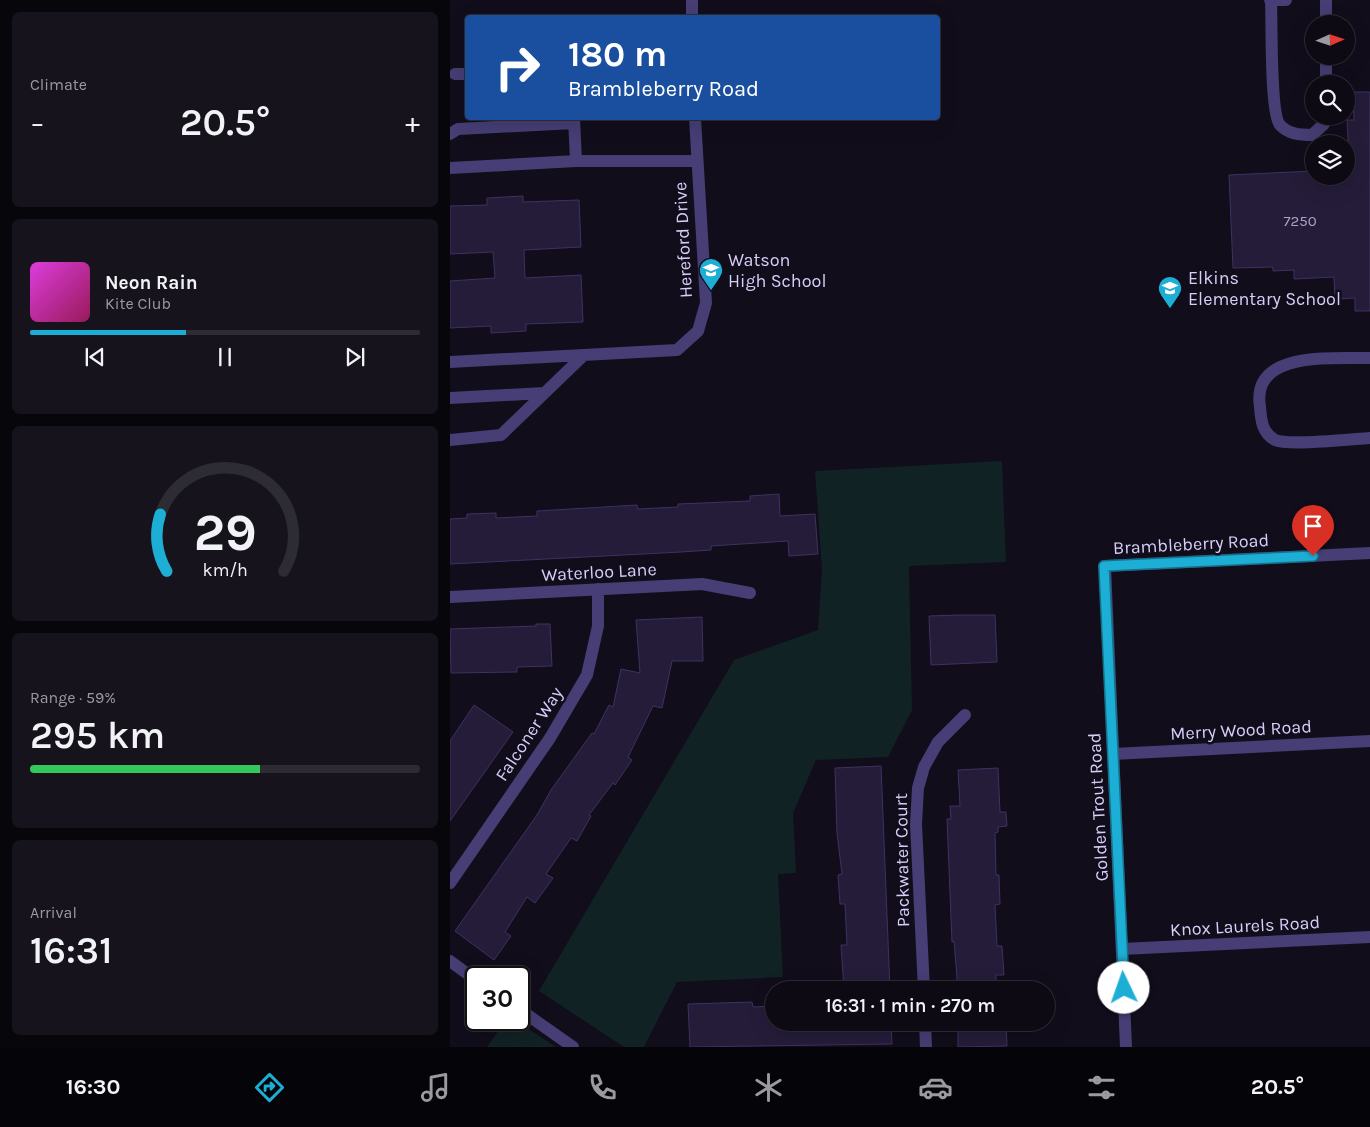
<!DOCTYPE html>
<html lang="en">
<head>
<meta charset="utf-8">
<style>
	body { margin:0; font-family:Karla,sans-serif; background:#16131d; color:#f1f3f6; height:100vh; display:flex; flex-direction:column; font-size:19px; white-space:nowrap }
	* { box-sizing:border-box; margin:0 }
	p { font-size:16px; color:#9a9aa0 }
	.icon { flex:none; width:28px; height:28px; fill:none; stroke:currentColor; stroke-width:2; stroke-linecap:round; stroke-linejoin:round }
	.map { position:relative; flex:1; overflow:hidden }
	.details { display:flex; flex-direction:column; gap:12px; padding:12px; background:#07060b; width:450px }
	.details>* { flex:none }
	.guide { position:absolute; left:15px; top:15px; width:475px; height:105px; border-radius:5px; box-shadow:0 5px 20px #0002,0 0 0 1px #2d2b34; background:#1a4fa0; color:#fff; overflow:hidden }
	.needle { width:32px; rotate:87deg }
	.controls { position:absolute; left:855px; top:15px; display:grid; gap:10px }
	.controls a { display:grid; place-items:center; width:50px; height:50px; border-radius:50%; background:#0d0a14; box-shadow:0 5px 20px #0002,0 0 0 1px #2d2b34; font-size:25px }
	.speed { position:absolute; left:15px; top:966px; display:flex; gap:10px; font-size:25px; font-weight:700; text-align:center }
	.speed>* { display:grid; place-content:center; width:65px; height:65px; border-radius:50%; background:#0d0a14; box-shadow:0 5px 20px #0002,0 0 0 1px #2d2b34; line-height:1 }
	.speed .limit { border:2px solid #111; border-radius:8px; background:#fff; color:#111 }
	.pin { position:absolute; display:grid; place-items:center; width:42px; height:42px; color:#fff; margin:-51px -21px; border-radius:50% 50% 50% 0; rotate:-45deg; box-shadow:0 0 5px #0007 }
	.pin .icon { rotate:45deg }
	.me { position:absolute; width:55px; margin:-28px; rotate:357deg; stroke-linejoin:round; filter:drop-shadow(0 0 4px #0008) }
	.turn { display:flex; align-items:center; gap:18px; height:105px; padding:0 20px; font-size:22px }
	.turn .icon { width:65px; height:65px; stroke-width:2.5 }
	.turn b { display:block; font-size:35px; line-height:42px }
	.big { font-size:38px; font-weight:600; line-height:1.1 }
	.details .widget { flex:1; display:flex; flex-direction:column; justify-content:center; gap:8px; min-width:0; padding:0 18px; border-radius:8px; background:#16131d }
	.details .dial { align-items:center; gap:0 }
	.dial svg { height:130px; overflow:visible; fill:none; stroke:#2d2b34; stroke-width:7; stroke-linecap:round; text-anchor:middle }
	.dial text { fill:#f1f3f6; stroke:none }
	.song { display:flex; align-items:center; gap:15px }
	.cover { width:60px; height:60px; border-radius:8px; background:linear-gradient(135deg,hsl(300 70% 55%),hsl(330 70% 35%)) }
	.played { height:5px; border-radius:2px; background:linear-gradient(90deg,#1daed5 40%,#2d2b34 40%) }
	.keys { display:flex; justify-content:space-around; direction:ltr }
	.heat { display:flex; justify-content:space-between; align-items:center; font-size:28px; direction:ltr }
	.charge { height:8px; border-radius:4px; background:linear-gradient(90deg,#34c759 59%,#2d2b34 0) }
	.trip { position:absolute; left:315px; top:981px; width:290px; height:50px; border-radius:25px; background:#0d0a14; box-shadow:0 5px 20px #0002,0 0 0 1px #2d2b34; font-weight:600; line-height:50px; text-align:center }
	.dock { display:flex; height:80px; justify-content:space-around; align-items:center; background:#050408; color:#9a9aa0 }
	.dock .icon { width:35px; height:35px }
	.dock .active { color:#1daed5 }
	.dock b { font-size:22px; color:#f1f3f6 }
	main { display:flex; flex:1; min-height:0 }
	.map>svg:first-child { display:block }
	.green { fill:#112224 }
	.building { fill:#251c39; stroke:#403162 }
	.lines { fill:none; stroke-linecap:round; stroke-linejoin:round }
	.minor { stroke:#463e74; stroke-width:12 }
	.route-casing { stroke:#13718a; stroke-width:12 }
	.route { stroke:#1daed5; stroke-width:9 }
	.labels { text-anchor:middle; dominant-baseline:central; stroke-width:5; stroke-linejoin:round; paint-order:stroke }
	.number-label { font-size:15px; fill:#aaa2c8 }
	.street-label { font-size:18px; fill:#d7cef8; stroke:#110d1b }
	.poi-label { font-size:18px; fill:#d7cef8; stroke:#110d1b; text-anchor:start }
</style>
</head>
<body>
<main>
<section class="details">
<div class="widget"><p>Climate</p>
<div class="heat"><a>−</a><b class="big">20.5°</b><a>+</a></div>
</div>
<div class="widget">
<div class="song"><i class="cover"></i><div><b>Neon Rain</b><p>Kite Club</p></div></div>
<div class="played"></div>
<div class="keys"><svg class="icon" aria-label="previous" viewBox="0 0 24 24"><path d="M18 5L8 12l10 7zM5 5v14"/></svg><svg class="icon" aria-label="pause" viewBox="0 0 24 24"><path d="M8 5v14M16 5v14"/></svg><svg class="icon" aria-label="next" viewBox="0 0 24 24"><path d="M6 5l10 7-10 7zM19 5v14"/></svg></div>
</div>
<div class="widget dial"><svg viewBox="0 0 100 80">
<path d="M14 69A42 42 0 1 1 86 69"/>
<path d="M14 69A42 42 0 0 1 10 34" stroke="#1daed5"/>
<text x="50" y="56" font-size="32" font-weight="700">29</text>
<text x="50" y="72" font-size="11">km/h</text>
</svg></div>
<div class="widget"><p>Range · 59%</p><b class="big">295 km</b><div class="charge"></div></div>
<div class="widget"><p>Arrival</p><b class="big">16:31</b></div>
</section>
<div class="map">
<svg width="920" height="1047" viewBox="0 0 920 1047">
	<rect width="100%" height="100%" fill="#110d1b"/>
	<path class="green" d="M 552,461 L 556,562 L 459,566 L 462,710 L 438,757 L 366,760 L 343,813 L 346,873 L 328,874 L 333,977 L 227,982 L 194,1047 L 174,1047 L 89,991 L 284,660 L 368,630 L 372,570 L 365,471 Z
		M 56,1020 L 65,1020 L 106,1047 L 37,1047 Z"/>
	<path class="building" d="M 903,92 L 920,92 L 920,311 L 905,311 L 905,298 L 885,299 L 884,277 L 844,279 L 844,270 L 823,271 L 823,267 L 783,268 L 779,175 L 864,171 L 864,176 L 896,176 L 896,158 L 899,157 L 897,120 L 904,120 Z
		M 73,196 L 73,202 L 129,200 L 131,247 L 74,250 L 75,278 L 131,275 L 133,322 L 76,324 L 76,331 L 41,333 L 41,326 L 0,328 L 0,281 L 45,278 L 43,252 L 0,254 L 0,206 L 37,205 L 37,198 Z
		M 329,494 L 330,516 L 365,514 L 368,554 L 339,556 L 338,541 L 261,546 L 261,550 L 231,552 L 0,564 L 0,519 L 17,518 L 17,514 L 46,513 L 46,518 L 87,516 L 87,511 L 187,505 L 188,509 L 228,507 L 228,504 L 300,501 L 300,496 Z
		M 510,615 L 545,615 L 547,662 L 481,665 L 479,616 Z
		M 252,617 L 253,661 L 222,661 L 212,708 L 203,706 L 178,757 L 182,760 L 165,785 L 163,783 L 139,815 L 141,816 L 127,841 L 121,838 L 96,874 L 103,878 L 85,903 L 77,897 L 55,932 L 61,936 L 44,960 L 5,931 L 87,815 L 101,790 L 142,733 L 144,734 L 159,705 L 163,707 L 171,669 L 190,673 L 186,620 Z
		M 86,624 L 100,624 L 102,666 L 67,667 L 67,672 L 1,673 L 0,629 L 86,626 Z
		M 24,705 L 63,732 L 0,821 L 0,741 Z
		M 431,766 L 440,990 L 394,990 L 391,945 L 397,945 L 395,904 L 390,904 L 388,875 L 392,874 L 387,833 L 385,768 Z
		M 548,768 L 550,812 L 556,812 L 557,826 L 548,827 L 548,832 L 545,833 L 546,875 L 549,875 L 550,904 L 545,905 L 547,946 L 552,946 L 554,975 L 546,975 L 546,990 L 508,990 L 504,941 L 502,942 L 497,819 L 501,819 L 500,806 L 510,806 L 508,770 Z
		M 302,1002 L 303,1007 L 324,1006 L 324,1022 L 441,1022 L 442,1044 L 240,1047 L 238,1004 Z
		M 508,1022 L 556,1022 L 557,1046 L 508,1047 Z"/>
	<g class="lines">
		<path class="minor" d="M 242,0 L 242,18
			M 820,0 L 836,0
			M 876,0 L 876,24
			M 821,1 C 822,20 820,114 830,125 C 838,134 850,135 862,135 L 874,124 L 876,116
			M 876,56 L 876,84
			M 5,74 L 18,74
			M 124,118 L 126,161
			M 0,134 L 8,129 L 124,123
			M 0,168 L 126,161 L 246,161
			M 920,358 C 883,359 801,350 810,407 C 811,420 812,433 825,440 C 838,446 902,439 920,438
			M 0,362 L 227,350 L 248,331 L 256,303 L 245,118
			M 0,398 L 94,393
			M 0,440 L 51,435 L 134,355
			M 0,597 L 252,584 L 300,593
			M 663,754 L 920,741
			M 0,883 L 100,738 L 137,675 L 148,626 L 148,589
			M 672,949 L 920,937
			M 0,961 L 26,980
			M 474,990 L 466,824 L 468,788 L 474,767 L 488,742 L 515,715
			M 69,1009 L 123,1047
			M 475,1022 L 476,1047
			M 676,1047 L 655,566 L 920,553"/>
	</g>
	<g class="lines">
		<g class="route-casing">
			<path id="route" d="M 674,988 L 654,566 L 863,556"/>
		</g>
		<use href="#route" class="route"/>
	</g>
	<defs>
		<g id="school-pin" transform="scale(1.25)"><path d="M0 17L-7.5 6A9.5 9.5 0 1 1 7.5 6Z" fill="#1daed5" stroke="#110d1b"/><path d="M0-5L7-2L0 1L-7-2ZM-4 1L0 2.5L4 1V4Q0 6-4 4Z" fill="#fff"/></g>
	</defs>
	<g fill-rule="evenodd">
		<use href="#school-pin" x="261" y="270"/>
		<use href="#school-pin" x="720" y="288"/>
	</g>
	<g class="labels">
		<g class="number-label">
			<text x="850" y="221">7250</text>
		</g>
		<g class="street-label">
			<text transform="translate(233 240) rotate(-93)">Hereford Drive</text>
			<text transform="translate(741 544) rotate(-3)">Brambleberry Road</text>
			<text transform="translate(149 572) rotate(-3)">Waterloo Lane</text>
			<text transform="translate(791 730) rotate(-3)">Merry Wood Road</text>
			<text transform="translate(79 734) rotate(-57)">Falconer Way</text>
			<text transform="translate(648 807) rotate(-93)">Golden Trout Road</text>
			<text transform="translate(452 860) rotate(-91)">Packwater Court</text>
			<text transform="translate(795 926) rotate(-3)">Knox Laurels Road</text>
		</g>
		<g class="poi-label">
			<text x="278" y="260">Watson<tspan x="278" dy="21">High School</tspan></text>
			<text x="738" y="278">Elkins<tspan x="738" dy="21">Elementary School</tspan></text>
		</g>
	</g>
</svg>
<div class="controls">
<a><svg class="needle" viewBox="-14 -14 28 28"><path d="M0-13l5 13h-10z" fill="#e53935"/><path d="M0 13l5-13h-10z" fill="#9a9aa0"/></svg></a>
<a><svg class="icon" aria-label="search" viewBox="0 0 24 24"><circle cx="10" cy="10" r="6"/><path d="M15 15l6 6"/></svg></a>
<a><svg class="icon" aria-label="layers" viewBox="0 0 24 24"><path d="M12 4l9 5-9 5-9-5zM3 14l9 5 9-5"/></svg></a>
</div>
<div class="speed"><div class="limit">30</div></div>
<div class="pin" style="left:863px;top:556px;background:#d93025"><svg class="icon" aria-label="arrive" viewBox="0 0 24 24"><path d="M6 21V4h12l-3 4 3 4H6"/></svg></div>
<svg class="me" style="left:674px;top:988px" viewBox="-20 -20 40 40"><circle r="19" fill="#fff"/><path d="M0-13L10 11 0 6-10 11z" fill="#1daed5"/></svg>
<div class="trip">16:31 · 1 min · 270 m</div>
<div class="guide">
<div class="turn"><svg class="icon" aria-label="right" viewBox="0 0 24 24"><path d="M7 20v-9h11M14 6l5 5-5 5"/></svg><div><b>180 m</b>Brambleberry Road</div></div>
</div>
</div>
</main>
<nav class="dock">
<b>16:30</b>
<svg class="icon active" aria-label="directions" viewBox="0 0 24 24"><path d="M12 3l9 9-9 9-9-9zM9 14v-3h6M13 9l2 2-2 2"/></svg>
<svg class="icon" aria-label="music" viewBox="0 0 24 24"><path d="M9 18V5l10-2v13"/><circle cx="6" cy="18" r="3"/><circle cx="16" cy="16" r="3"/></svg>
<svg class="icon" aria-label="phone" viewBox="0 0 24 24"><path d="M5 4h4l2 5-3 2q2 4 5 5l2-3 5 2v4C11 20 4 13 5 4z"/></svg>
<svg class="icon" aria-label="climate" viewBox="0 0 24 24"><path d="M12 3v18M4 7l16 10M4 17L20 7"/></svg>
<svg class="icon" aria-label="car" viewBox="0 0 24 24"><path d="M5 17H2v-5l4-1 3-4h7l3 4 3 1v5h-3M9 17h6M6 11h13"/><circle cx="7" cy="17" r="2"/><circle cx="17" cy="17" r="2"/></svg>
<svg class="icon" aria-label="filters" viewBox="0 0 24 24"><path d="M4 7h16M4 17h16"/><circle cx="9" cy="7" r="2"/><circle cx="15" cy="17" r="2"/></svg>
<b>20.5°</b>
</nav>
</body>
</html>
